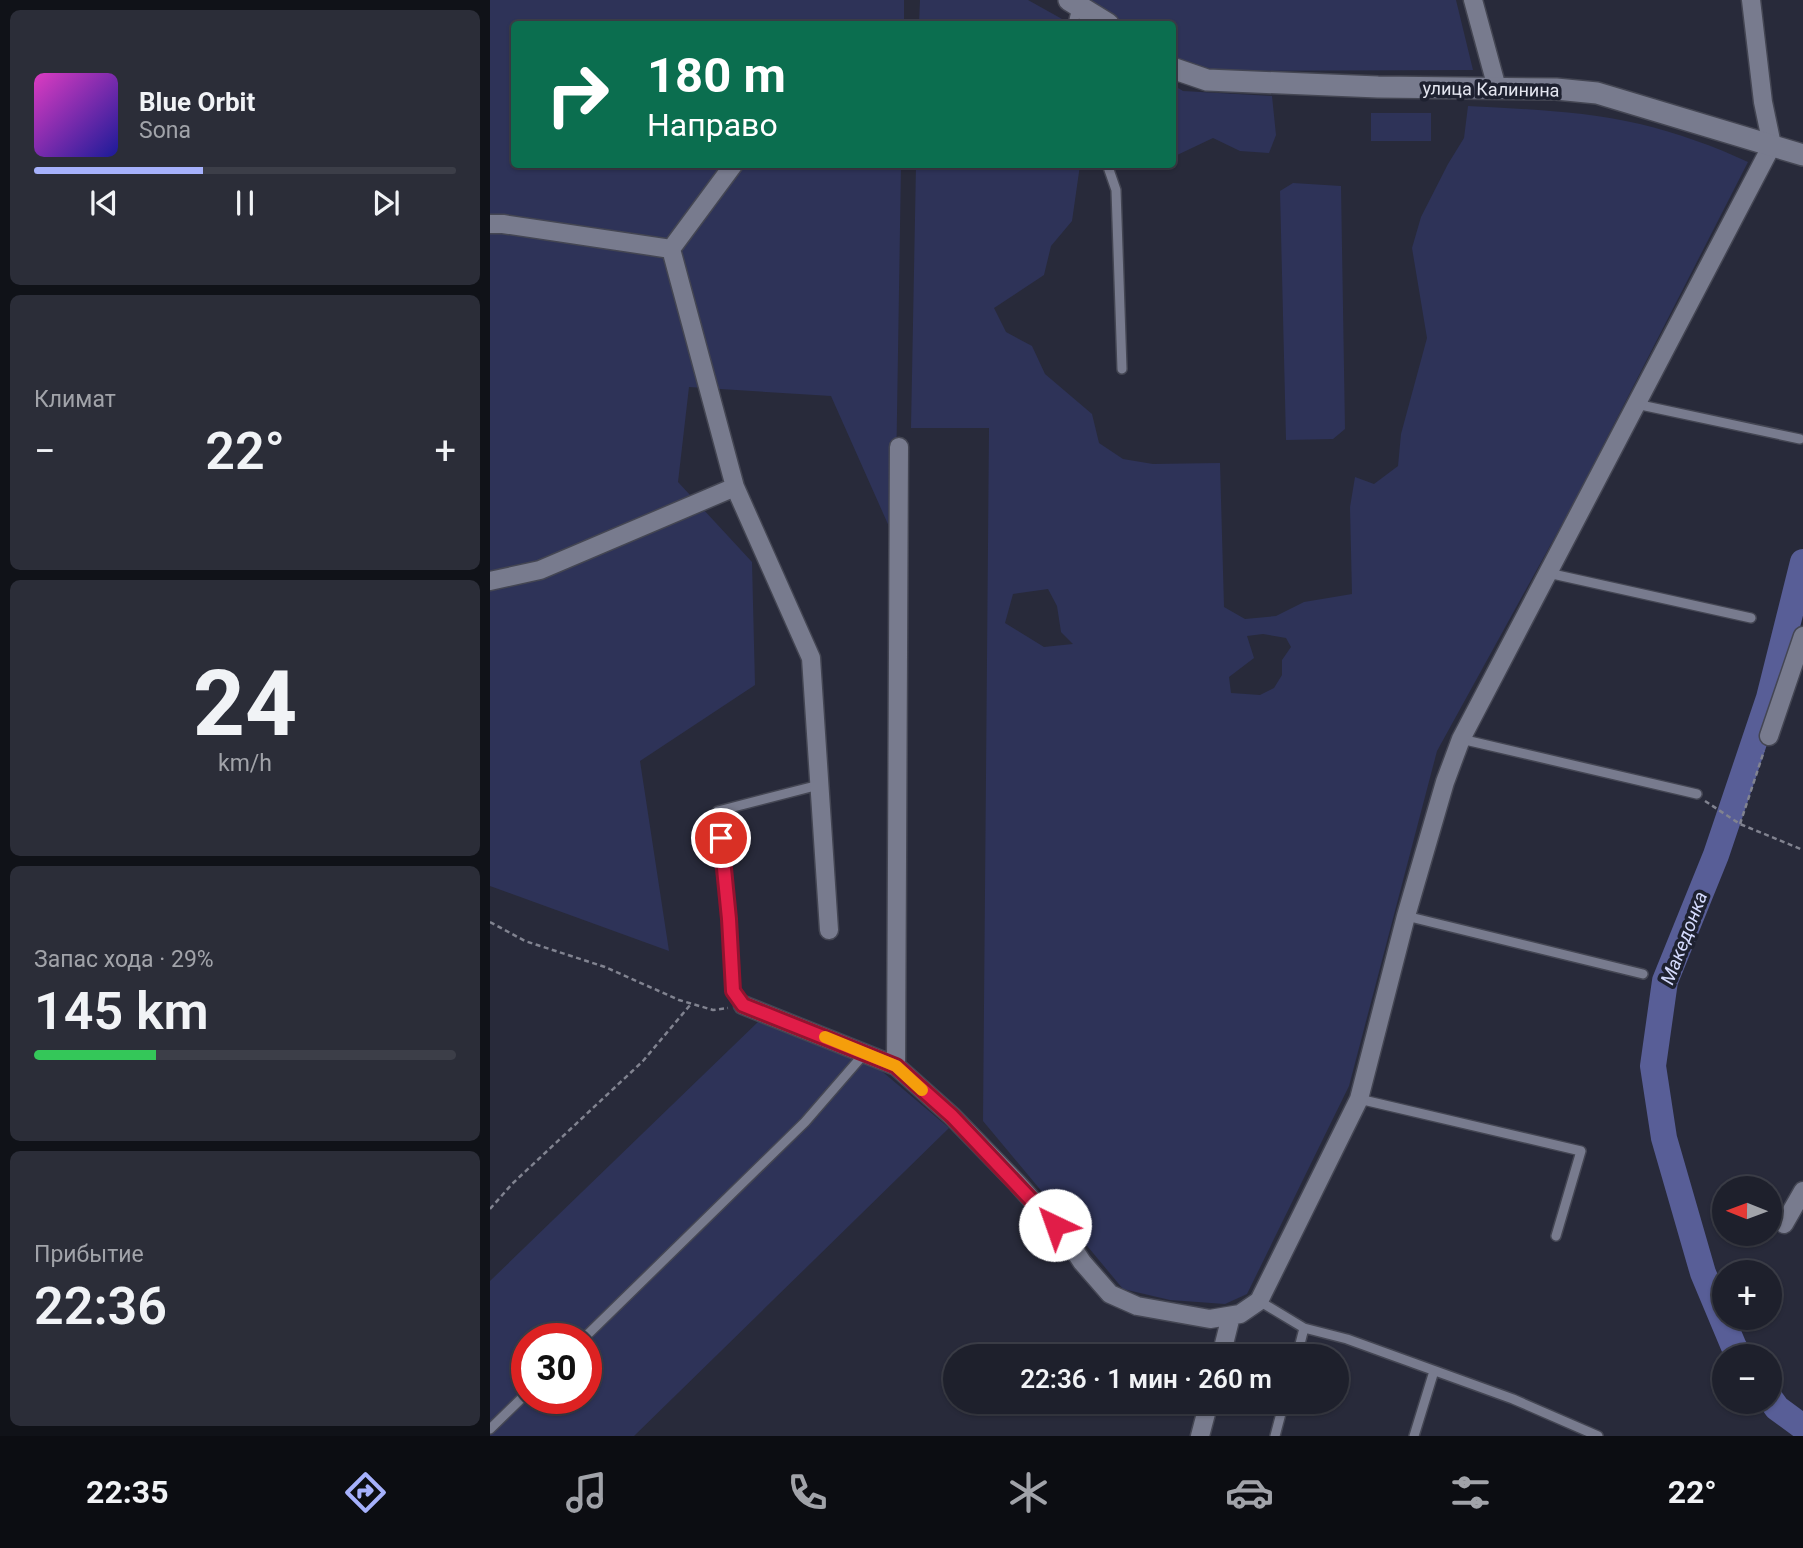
<!DOCTYPE html>
<html lang="ru">
<head>
<meta charset="utf-8">
<style>
	body { margin:0; font-family:Roboto,sans-serif; background:#2b2d38; color:#f1f3f6; height:100vh; display:flex; flex-direction:column; font-size:26px; white-space:nowrap }
	* { box-sizing:border-box; margin:0 }
	p { font-size:23px; color:#a1a3a9 }
	.icon { flex:none; width:38px; height:38px; fill:none; stroke:currentColor; stroke-width:2; stroke-linecap:round; stroke-linejoin:round }
	.map { position:relative; flex:1; overflow:hidden }
	.sheet { display:flex; flex-direction:column; gap:10px; padding:10px; background:#101218; width:490px }
	.sheet>* { flex:none }
	.guide { position:absolute; left:21px; top:21px; width:665px; height:147px; border-radius:7px; box-shadow:0 2px 5px #0004,0 0 0 2px #3c3e48; background:#0b6e4f; color:#fff; overflow:hidden }
	.needle { width:46px; rotate:271deg }
	.buttons { position:absolute; left:1222px; top:1176px; display:grid; gap:14px }
	.buttons a { display:grid; place-items:center; width:70px; height:70px; border-radius:50%; background:#1e202c; box-shadow:0 2px 5px #0004,0 0 0 2px #3c3e48; font-size:35px }
	.speed { position:absolute; left:21px; top:1323px; display:flex; gap:14px; font-size:35px; font-weight:700; text-align:center }
	.speed>* { display:grid; place-content:center; width:91px; height:91px; border-radius:50%; background:#1e202c; box-shadow:0 2px 5px #0004,0 0 0 2px #3c3e48; line-height:1 }
	.speed .limit { border:10px solid #d22; background:#fff; color:#111 }
	.pin { position:absolute; display:grid; place-items:center; width:60px; height:60px; color:#fff; margin:-30px; border:4px solid #fff; border-radius:50%; box-shadow:0 2px 7px #0007 }
	.me { position:absolute; width:77px; margin:-38px; rotate:318deg; stroke-linejoin:round; filter:drop-shadow(0 0 5px #0008) }
	.turn { display:flex; align-items:center; gap:24px; height:147px; padding:0 21px; font-size:32px }
	.turn .icon { width:91px; height:91px; stroke-width:2.5 }
	.turn b { display:block; font-size:49px; line-height:60px }
	.big { font-size:52px; font-weight:600; line-height:1.1 }
	.sheet .tile { flex:1; display:flex; flex-direction:column; justify-content:center; gap:10px; min-width:0; padding:0 24px; border-radius:10px; background:#2b2d38 }
	.sheet .dial { align-items:center; gap:0 }
	.dial b { font-size:91px; line-height:1 }
	.song { display:flex; align-items:center; gap:21px }
	.cover { width:84px; height:84px; border-radius:10px; background:linear-gradient(135deg,hsl(310 70% 55%),hsl(240 70% 35%)) }
	.played { height:7px; border-radius:4px; background:linear-gradient(90deg,#a6b1fc 40%,#3c3e48 40%) }
	.keys { display:flex; justify-content:space-around; direction:ltr }
	.heat { display:flex; justify-content:space-between; align-items:center; font-size:38px; direction:ltr }
	.charge { height:10px; border-radius:5px; background:linear-gradient(90deg,#34c759 29%,#3c3e48 0) }
	.trip { position:absolute; left:453px; top:1344px; width:406px; height:70px; border-radius:35px; background:#1e202c; box-shadow:0 2px 5px #0004,0 0 0 2px #3c3e48; font-weight:600; line-height:70px; text-align:center }
	.dock { display:flex; height:112px; justify-content:space-around; align-items:center; background:#0c0d12; color:#a1a3a9 }
	.dock .icon { width:49px; height:49px }
	.dock .selected { color:#a6b1fc }
	.dock b { font-size:32px; color:#f1f3f6 }
	main { display:flex; flex:1; min-height:0 }
	.map>svg:first-child { display:block }
	.green { fill:#2e3358; fill-rule:evenodd }
	.lines { fill:none; stroke-linecap:round; stroke-linejoin:round }
	.river { stroke:#585e97; stroke-width:26 }
	.lane-casing { stroke:#444653; stroke-width:12 }
	.street-casing { stroke:#444653; stroke-width:21 }
	.secondary-casing { stroke:#444653; stroke-width:24 }
	.path { stroke:#818390; stroke-width:2.5; stroke-dasharray:5 3.5; stroke-linecap:butt }
	.lane { stroke:#787b8e; stroke-width:9 }
	.street { stroke:#787b8e; stroke-width:18 }
	.secondary { stroke:#787b8e; stroke-width:21 }
	.route-casing { stroke:#92132f; stroke-width:18 }
	.route { stroke:#e11d48; stroke-width:12 }
	.slow { stroke:#f59e0b; stroke-width:12 }
	.labels { text-anchor:middle; dominant-baseline:central; stroke-width:7; stroke-linejoin:round; paint-order:stroke }
	.street-label { font-size:18px; fill:#e4e6f0; stroke:#1e2130 }
	.water-label { font-size:19px; font-style:italic; fill:#d4dafd; stroke:#1e2130 }
</style>
</head>
<body>
<main>
<section class="sheet">
<div class="tile">
<div class="song"><i class="cover"></i><div><b>Blue Orbit</b><p>Sona</p></div></div>
<div class="played"></div>
<div class="keys"><svg class="icon" aria-label="previous" viewBox="0 0 24 24"><path d="M18 5L8 12l10 7zM5 5v14"/></svg><svg class="icon" aria-label="pause" viewBox="0 0 24 24"><path d="M8 5v14M16 5v14"/></svg><svg class="icon" aria-label="next" viewBox="0 0 24 24"><path d="M6 5l10 7-10 7zM19 5v14"/></svg></div>
</div>
<div class="tile"><p>Климат</p>
<div class="heat"><a>−</a><b class="big">22°</b><a>+</a></div>
</div>
<div class="tile dial"><b>24</b><p>km/h</p></div>
<div class="tile"><p>Запас хода · 29%</p><b class="big">145 km</b><div class="charge"></div></div>
<div class="tile"><p>Прибытие</p><b class="big">22:36</b></div>
</section>
<div class="map">
<svg width="1313" height="1436" viewBox="0 0 1313 1436">
	<rect width="100%" height="100%" fill="#282a3a"/>
	<path class="green" d="M 0,0 L 414,0 L 414,24 L 24,24 L 24,164 L 411,165 L 405,540 L 341,396 L 199,387 L 188,482 L 262,562 L 265,685 L 150,761 L 179,951 L 0,886 Z
		M 430,0 L 538,0 L 581,24 L 429,24 Z
		M 596,0 L 966,0 L 983,70 L 726,71 L 691,64 L 683,58 L 682,24 L 632,24 Z
		M 683,85 L 693,91 L 782,96 L 786,135 L 779,153 L 750,151 L 723,138 L 683,157 Z
		M 978,106 C 1035,109 1094,111 1150,124 C 1187,133 1224,146 1258,162 L 1083,504 L 947,751 L 859,1086 L 757,1294 L 735,1304 L 680,1300 L 633,1289 L 493,1121 L 499,428 L 421,428 L 426,165 L 590,165 L 582,221 L 561,246 L 554,275 L 504,308 L 516,332 L 542,346 L 555,374 L 602,414 L 609,443 L 633,459 L 663,464 L 730,463 L 734,607 L 755,619 L 786,616 L 814,602 L 862,594 L 860,507 L 865,477 L 884,484 L 908,466 L 911,434 L 937,338 L 922,248 L 931,217 L 958,164 L 974,138 ZM 558,589 L 567,606 L 571,632 L 583,644 L 554,647 L 515,623 L 523,594 ZM 773,634 L 796,638 L 801,647 L 792,660 L 792,675 L 784,688 L 770,695 L 741,693 L 739,677 L 764,658 L 757,636 Z
		M 881,113 L 941,113 L 941,141 L 881,141 Z
		M 803,183 L 851,186 L 855,429 L 843,439 L 796,440 L 790,191 Z
		M 270,1020 L 368,1051 L 459,1128 L 144,1436 L 0,1436 L 0,1281 ZM 37,1339 L 96,1339 L 96,1398 L 37,1398 Z"/>
	<g class="lines">
		<path class="river" d="M 1250,1356 L 1244,1347 L 1213,1273 L 1174,1138 L 1163,1066 L 1175,981 L 1226,855 L 1279,698 L 1313,562
			M 1279,1397 L 1287,1408 L 1313,1427"/>
		<g class="lane-casing">
			<path id="lane" d="M 583,24 L 587,7
				M 617,164 L 626,190 L 632,369
				M 1146,404 L 1310,439
				M 1058,573 L 1261,618
				M 971,739 L 1207,794
				M 916,916 L 1153,974
				M 253,1005 L 243,991 L 239,919 L 228,811 L 329,785
				M 869,1099 L 1091,1151 L 1066,1236
				M 769,1301 L 814,1328 L 857,1339 L 1023,1399 L 1108,1436
				M 93,1339 L 315,1122 L 374,1054
				M 807,1356 L 814,1328
				M 0,1429 L 37,1393
				M 785,1436 L 794,1402
				M 924,1436 L 944,1371"/>
		</g>
		<g class="street-casing">
			<path id="street" d="M 983,0 L 1007,88
				M 0,224 L 13,224 L 181,249
				M 181,249 L 245,487 L 321,658 L 339,930
				M 181,249 L 244,164
				M 0,581 L 50,570 L 245,487
				M 1279,736 L 1313,636
				M 253,1005 L 406,1066 L 462,1116 L 527,1183 L 577,1239 L 592,1262 L 620,1294 L 647,1306 L 720,1319 L 750,1314 L 769,1301 L 869,1099 L 916,916 L 955,782 L 971,739 L 1282,145 L 1273,102 L 1261,0
				M 406,1066 L 409,447
				M 1294,1224 L 1313,1191
				M 731,1356 L 741,1316
				M 710,1436 L 719,1402"/>
		</g>
		<g class="secondary-casing">
			<path id="secondary" d="M 579,0 L 618,24
				M 682,68 L 717,80 L 888,87 L 1066,89 L 1107,93 L 1313,155"/>
		</g>
		<path class="path" d="M 1215,801 L 1250,824 L 1313,850
			M 1250,824 L 1274,751
			M 0,922 L 35,941 L 115,967 L 189,1000 L 223,1010 L 238,1008
			M 0,1209 L 22,1184 L 153,1061 L 201,1004"/>
		<use href="#lane" class="lane"/>
		<use href="#street" class="street"/>
		<use href="#secondary" class="secondary"/>
	</g>
	<g class="lines">
		<g class="route-casing">
			<path id="route" d="M 231,838 L 239,919 L 243,991 L 253,1005 L 406,1066 L 462,1116 L 565,1225"/>
		</g>
		<use href="#route" class="route"/>
		<path class="slow" d="M 335,1037 L 406,1066 L 432,1090"/>
	</g>
	<g class="labels">
		<g class="street-label">
			<text transform="translate(1001 89) rotate(1)">улица Калинина</text>
		</g>
		<g class="water-label">
			<text transform="translate(1194 938) rotate(-69)">Македонка</text>
		</g>
	</g>
</svg>
<div class="buttons">
<a><svg class="needle" viewBox="-14 -14 28 28"><path d="M0-13l5 13h-10z" fill="#e53935"/><path d="M0 13l5-13h-10z" fill="#a1a3a9"/></svg></a>
<a>+</a>
<a>−</a>
</div>
<div class="speed"><div class="limit">30</div></div>
<div class="pin" style="left:231px;top:838px;background:#d93025"><svg class="icon" aria-label="arrive" viewBox="0 0 24 24"><path d="M6 21V4h12l-3 4 3 4H6"/></svg></div>
<svg class="me" style="left:565px;top:1225px" viewBox="-20 -20 40 40"><circle r="19" fill="#fff"/><path d="M0-13L10 11 0 6-10 11z" fill="#e11d48"/></svg>
<div class="trip">22:36 · 1 мин · 260 m</div>
<div class="guide">
<div class="turn"><svg class="icon" aria-label="right" viewBox="0 0 24 24"><path d="M7 20v-9h11M14 6l5 5-5 5"/></svg><div><b>180 m</b>Направо</div></div>
</div>
</div>
</main>
<nav class="dock">
<b>22:35</b>
<svg class="icon selected" aria-label="directions" viewBox="0 0 24 24"><path d="M12 3l9 9-9 9-9-9zM9 14v-3h6M13 9l2 2-2 2"/></svg>
<svg class="icon" aria-label="music" viewBox="0 0 24 24"><path d="M9 18V5l10-2v13"/><circle cx="6" cy="18" r="3"/><circle cx="16" cy="16" r="3"/></svg>
<svg class="icon" aria-label="phone" viewBox="0 0 24 24"><path d="M5 4h4l2 5-3 2q2 4 5 5l2-3 5 2v4C11 20 4 13 5 4z"/></svg>
<svg class="icon" aria-label="climate" viewBox="0 0 24 24"><path d="M12 3v18M4 7l16 10M4 17L20 7"/></svg>
<svg class="icon" aria-label="car" viewBox="0 0 24 24"><path d="M5 17H2v-5l4-1 3-4h7l3 4 3 1v5h-3M9 17h6M6 11h13"/><circle cx="7" cy="17" r="2"/><circle cx="17" cy="17" r="2"/></svg>
<svg class="icon" aria-label="filters" viewBox="0 0 24 24"><path d="M4 7h16M4 17h16"/><circle cx="9" cy="7" r="2"/><circle cx="15" cy="17" r="2"/></svg>
<b>22°</b>
</nav>
</body>
</html>
